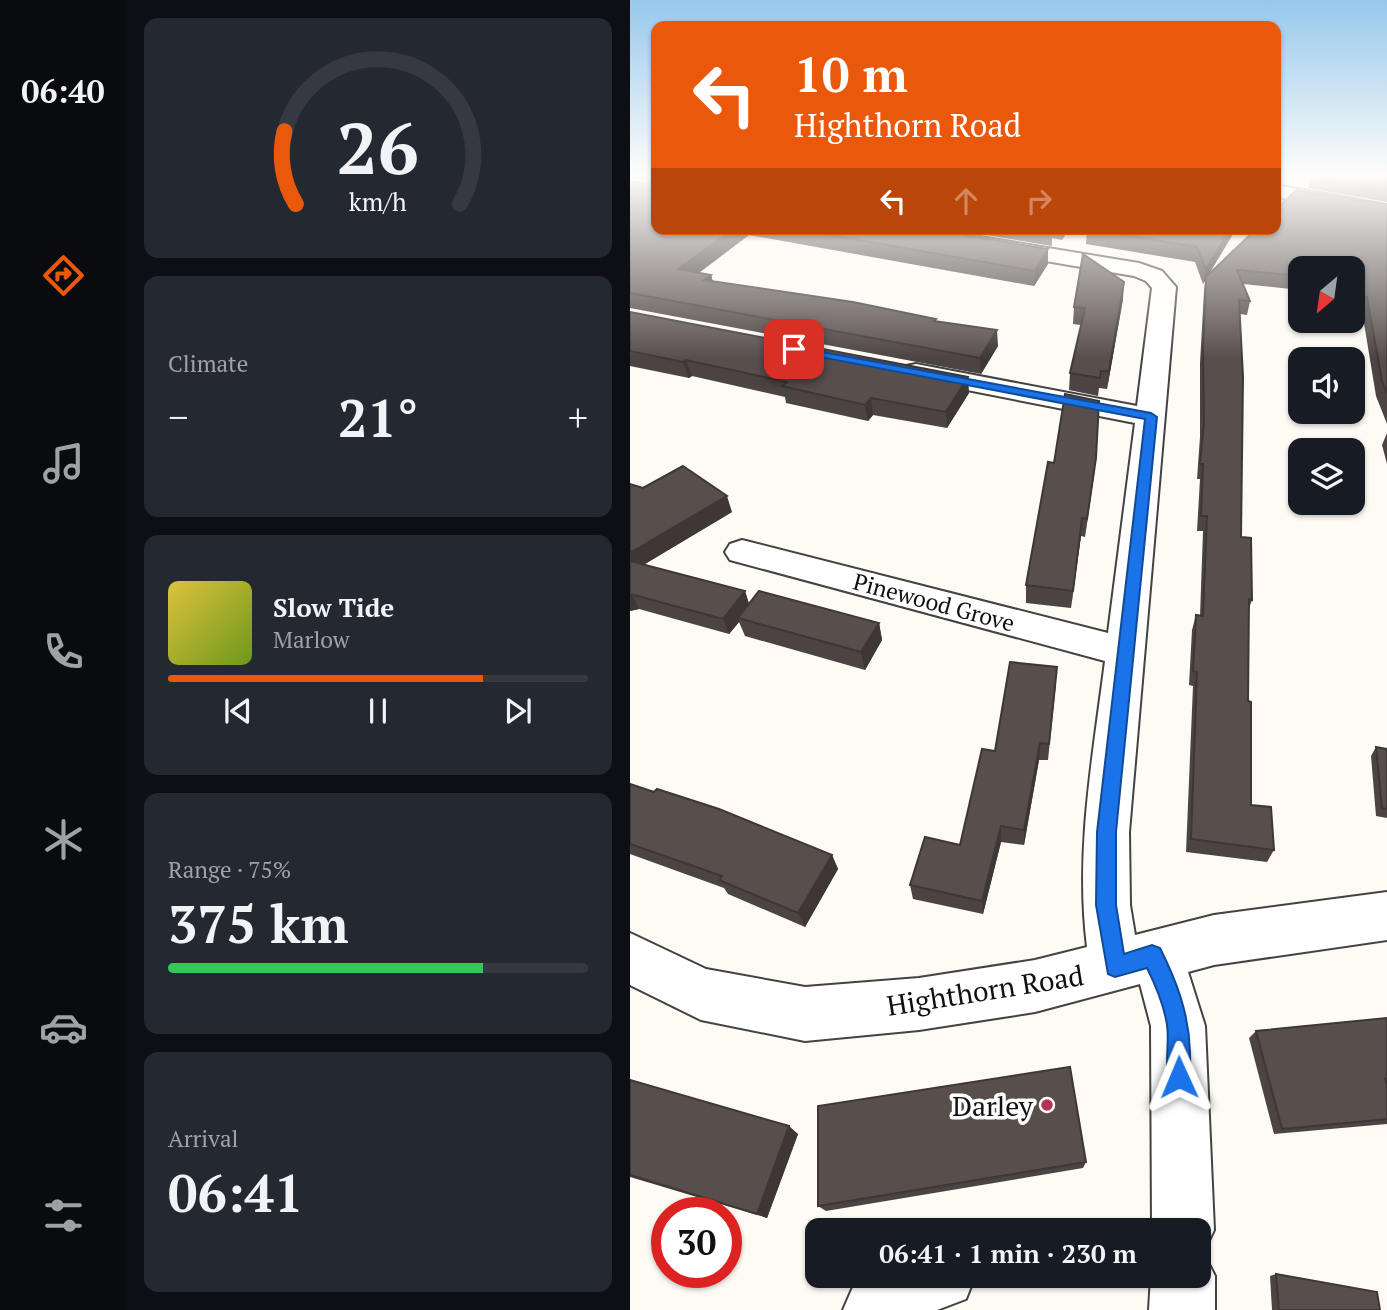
<!DOCTYPE html>
<html lang="en">
<head>
<meta charset="utf-8">
<style>
	body { margin:0; font-family:"PT Serif",serif; background:#242831; color:#f1f3f6; height:100vh; display:flex; flex-direction:column; font-size:26px; white-space:nowrap }
	* { box-sizing:border-box; margin:0 }
	p { font-size:23px; color:#9ea1a6 }
	.icon { flex:none; width:38px; height:38px; fill:none; stroke:currentColor; stroke-width:2; stroke-linecap:round; stroke-linejoin:round }
	.map { position:relative; flex:1; overflow:hidden }
	.details { display:flex; flex-direction:column; gap:18px; padding:18px; background:#0d0f14; width:504px }
	.details>* { flex:none }
	.hud { position:absolute; left:21px; top:21px; width:630px; height:214px; border-radius:14px; box-shadow:0 2px 5px #0004; background:#ea580c; color:#fff; overflow:hidden }
	.needle { width:46px; rotate:209deg }
	.controls { position:absolute; left:658px; top:256px; display:grid; gap:14px }
	.controls a { display:grid; place-items:center; width:77px; height:77px; border-radius:14px; background:#171b24; box-shadow:0 2px 5px #0004; font-size:35px }
	.speed { position:absolute; left:21px; top:1197px; display:flex; gap:14px; font-size:35px; font-weight:700; text-align:center }
	.speed>* { display:grid; place-content:center; width:91px; height:91px; border-radius:50%; background:#171b24; box-shadow:0 2px 5px #0004; line-height:1 }
	.speed .limit { border:10px solid #d22; background:#fff; color:#111 }
	.pin { position:absolute; display:grid; place-items:center; width:60px; height:60px; color:#fff; margin:-30px; border-radius:14px; box-shadow:0 4px 10px #0006 }
	.me { position:absolute; width:77px; margin:-38px; rotate:359deg; stroke-linejoin:round; filter:drop-shadow(0 0 5px #0008) }
	.turn { display:flex; align-items:center; gap:24px; height:147px; padding:0 28px; font-size:32px }
	.turn .icon { width:91px; height:91px; stroke-width:2.5 }
	.turn b { display:block; font-size:49px; line-height:60px }
	.lanes { display:flex; align-items:center; height:66px; padding:0 28px; background:#0003; justify-content:center; gap:35px; direction:ltr }
	.lanes .off { opacity:.35 }
	.big { font-size:52px; font-weight:600; line-height:1.1 }
	.details .card { flex:1; display:flex; flex-direction:column; justify-content:center; gap:10px; min-width:0; padding:0 24px; border-radius:14px; background:#242831 }
	.details .dial { align-items:center; gap:0 }
	.dial svg { height:182px; overflow:visible; fill:none; stroke:#363941; stroke-width:7; stroke-linecap:round; text-anchor:middle }
	.dial text { fill:#f1f3f6; stroke:none }
	.song { display:flex; align-items:center; gap:21px }
	.cover { width:84px; height:84px; border-radius:10px; background:linear-gradient(135deg,hsl(50 70% 55%),hsl(80 70% 35%)) }
	.played { height:7px; border-radius:4px; background:linear-gradient(90deg,#ea580c 75%,#363941 75%) }
	.keys { display:flex; justify-content:space-around; direction:ltr }
	.heat { display:flex; justify-content:space-between; align-items:center; font-size:38px; direction:ltr }
	.charge { height:10px; border-radius:5px; background:linear-gradient(90deg,#34c759 75%,#363941 0) }
	.trip { position:absolute; left:175px; top:1218px; width:406px; height:70px; border-radius:14px; background:#171b24; box-shadow:0 2px 5px #0004; font-weight:600; line-height:70px; text-align:center }
	main { display:flex; flex:1; min-height:0 }
	.tabs { display:flex; flex-direction:column; width:126px; justify-content:space-around; align-items:center; background:#090b0e; color:#9ea1a6 }
	.tabs .icon { width:49px; height:49px }
	.tabs .current { color:#ea580c }
	.tabs b { font-size:32px; color:#f1f3f6 }
	.map>svg:first-child { display:block }
	.lines { fill:none; stroke-linecap:round; stroke-linejoin:round }
	.minor-casing { stroke:#434343; stroke-width:4 }
	.minor { fill:#fff; fill-rule:evenodd }
	.wall { fill:#4c4442 }
	.shaded-wall { fill:#3e3736 }
	.building { fill:#584f4d; stroke:#3e3736; stroke-width:2 }
	.route { fill:#1a73e8; stroke:#114b97; stroke-width:2 }
	.poi-dot { fill:#b53350; stroke:#fff; stroke-width:2.5 }
	.labels { text-anchor:middle; dominant-baseline:central; stroke-width:7; stroke-linejoin:round; paint-order:stroke }
	.street-label { font-size:23px; fill:#101010; stroke:#fff }
	.near-street-label { font-size:28px; fill:#101010; stroke:#fff }
	.near-poi-label { font-size:28px; fill:#101010; stroke:#fff; text-anchor:end }
</style>
</head>
<body>
<main>
<nav class="tabs">
<b>06:40</b>
<svg class="icon current" aria-label="directions" viewBox="0 0 24 24"><path d="M12 3l9 9-9 9-9-9zM9 14v-3h6M13 9l2 2-2 2"/></svg>
<svg class="icon" aria-label="music" viewBox="0 0 24 24"><path d="M9 18V5l10-2v13"/><circle cx="6" cy="18" r="3"/><circle cx="16" cy="16" r="3"/></svg>
<svg class="icon" aria-label="phone" viewBox="0 0 24 24"><path d="M5 4h4l2 5-3 2q2 4 5 5l2-3 5 2v4C11 20 4 13 5 4z"/></svg>
<svg class="icon" aria-label="climate" viewBox="0 0 24 24"><path d="M12 3v18M4 7l16 10M4 17L20 7"/></svg>
<svg class="icon" aria-label="car" viewBox="0 0 24 24"><path d="M5 17H2v-5l4-1 3-4h7l3 4 3 1v5h-3M9 17h6M6 11h13"/><circle cx="7" cy="17" r="2"/><circle cx="17" cy="17" r="2"/></svg>
<svg class="icon" aria-label="filters" viewBox="0 0 24 24"><path d="M4 7h16M4 17h16"/><circle cx="9" cy="7" r="2"/><circle cx="15" cy="17" r="2"/></svg>
</nav>
<section class="details">
<div class="card dial"><svg viewBox="0 0 100 80">
<path d="M14 69A42 42 0 1 1 86 69"/>
<path d="M14 69A42 42 0 0 1 9 37" stroke="#ea580c"/>
<text x="50" y="56" font-size="32" font-weight="700">26</text>
<text x="50" y="72" font-size="11">km/h</text>
</svg></div>
<div class="card"><p>Climate</p>
<div class="heat"><a>−</a><b class="big">21°</b><a>+</a></div>
</div>
<div class="card">
<div class="song"><i class="cover"></i><div><b>Slow Tide</b><p>Marlow</p></div></div>
<div class="played"></div>
<div class="keys"><svg class="icon" aria-label="previous" viewBox="0 0 24 24"><path d="M18 5L8 12l10 7zM5 5v14"/></svg><svg class="icon" aria-label="pause" viewBox="0 0 24 24"><path d="M8 5v14M16 5v14"/></svg><svg class="icon" aria-label="next" viewBox="0 0 24 24"><path d="M6 5l10 7-10 7zM19 5v14"/></svg></div>
</div>
<div class="card"><p>Range · 75%</p><b class="big">375 km</b><div class="charge"></div></div>
<div class="card"><p>Arrival</p><b class="big">06:41</b></div>
</section>
<div class="map">
<svg width="757" height="1310" viewBox="0 0 757 1310">
	<rect width="100%" height="100%" fill="#fefaf4"/>
	<g class="lines">
		<g class="minor-casing">
			<path id="minor" d="M 646,185 L 757,205 L 757,217 L 646,197 Z
				M 252,229 L 302,229 L 509,263 L 532,271 L 546,287 L 499,832 L 500,905 L 505,935 L 584,915 L 757,892 L 757,940 L 584,965 L 558,972 L 575,1026 L 584,1230 L 573,1253 L 585,1276 L 585,1310 L 519,1310 L 521,1276 L 569,1276 L 569,1230 L 522,1230 L 521,1026 L 510,984 L 405,1012 L 289,1030 L 175,1041 L 71,1020 L 0,985 L 0,933 L 76,969 L 175,987 L 289,978 L 405,960 L 457,947 C 445,851 463,756 475,661 L 100,560 L 95,552 L 100,544 L 112,540 L 478,633 L 505,423 L 286,380 L 276,378 L 273,372 L 276,366 L 286,364 L 507,406 L 522,288 L 516,281 L 504,276 L 262,235 L 255,233 Z
				M 233,1276 L 345,1276 L 336,1299 L 307,1310 L 213,1310 L 223,1287 Z"/>
		</g>
		<use href="#minor" class="minor"/>
	</g>
	<path class="wall" d="M 0,176 L 26,176 L 26,229 L 298,229 L 418,249 L 418,264 L 404,286 L 119,235 L 69,273 L 81,275 L 83,282 L 306,321 L 368,346 L 351,374 L 0,308 L 0,181 L 23,184 L 23,182 L 0,178 Z
		M 681,176 L 757,176 L 757,202 L 678,188 Z
		M 757,205 L 757,424 L 746,396 L 732,311 L 726,311 L 725,303 L 723,303 L 723,268 L 670,268 L 670,290 L 613,284 L 620,301 L 617,315 L 610,314 L 611,537 L 622,600 L 618,611 L 618,701 L 621,805 L 644,850 L 637,862 L 556,852 L 563,686 L 559,685 L 562,630 L 566,615 L 570,616 L 573,531 L 567,531 L 570,479 L 567,479 L 570,437 L 570,363 L 574,291 L 576,278 L 573,284 L 565,262 L 456,244 L 457,229 L 606,229 L 577,277 Z
		M 320,229 L 439,229 L 432,240 L 422,238 L 422,246 Z
		M 493,299 L 477,389 L 469,388 L 468,396 L 439,390 L 440,373 L 451,325 L 443,324 L 444,307 Z
		M 0,312 L 339,393 L 317,428 L 243,415 L 238,421 L 156,403 L 155,397 L 62,376 L 59,378 L 0,366 Z
		M 757,433 L 757,464 L 752,445 Z
		M 466,458 L 455,537 L 451,536 L 441,608 L 396,603 L 396,585 L 424,463 Z
		M 0,484 L 102,512 L 13,565 L 115,591 L 119,604 L 249,623 L 252,640 L 235,670 L 115,636 L 109,622 L 99,634 L 9,609 L 0,611 Z
		M 426,684 L 418,760 L 409,760 L 394,845 L 371,842 L 353,914 L 283,899 L 280,885 L 330,845 L 365,751 Z
		M 746,747 L 757,749 L 757,818 L 746,816 L 741,756 Z
		M 0,784 L 202,855 L 208,869 L 175,927 L 98,894 L 94,888 L 0,854 Z
		M 757,1018 L 757,1124 L 644,1134 L 619,1038 L 626,1031 Z
		M 0,1080 L 168,1134 L 137,1218 L 0,1177 Z
		M 456,1162 L 453,1168 L 196,1211 L 188,1206 Z
		M 646,1274 L 750,1310 L 642,1310 L 640,1276 Z"/>
	<path class="shaded-wall" d="M 104,229 L 118,229 L 119,235 L 53,284 L 48,269 Z
		M 433,229 L 439,229 L 432,240 Z
		M 600,229 L 606,229 L 573,284 L 576,269 Z
		M 418,249 L 418,264 L 404,286 L 405,271 Z
		M 81,275 L 85,290 L 74,280 Z
		M 494,282 L 493,299 L 477,389 L 479,371 Z
		M 367,330 L 368,346 L 351,374 L 350,358 Z
		M 56,360 L 62,376 L 59,378 L 53,362 Z
		M 338,377 L 339,393 L 317,428 L 316,412 Z
		M 241,398 L 243,415 L 238,421 L 235,405 Z
		M 466,458 L 464,476 L 455,537 L 457,519 Z
		M 97,496 L 102,512 L 0,573 L 0,553 Z
		M 452,518 L 451,536 L 441,608 L 443,591 Z
		M 115,591 L 120,607 L 108,618 L 109,622 L 99,634 L 93,619 Z
		M 1,593 L 9,609 L 0,611 L 0,594 Z
		M 249,623 L 252,640 L 235,670 L 231,652 Z
		M 410,743 L 409,760 L 394,845 L 394,830 Z
		M 371,826 L 371,842 L 353,914 L 352,901 Z
		M 202,855 L 208,869 L 175,927 L 168,913 Z
		M 159,1126 L 168,1134 L 137,1218 L 127,1214 Z"/>
	<path class="building" d="M 24,176 L 26,176 L 26,229 L 104,229 L 48,269 L 81,275 L 74,280 L 223,302 L 306,319 L 304,321 L 367,330 L 350,358 L 0,293 L 0,181 L 23,184 Z
		M 681,176 L 757,176 L 757,189 Z
		M 666,190 L 757,205 L 757,394 L 752,381 L 737,297 L 731,297 L 730,289 L 723,288 L 723,268 L 670,268 L 670,276 L 607,270 L 620,301 L 609,300 L 613,377 L 611,537 L 621,538 L 622,600 L 619,599 L 618,701 L 621,702 L 621,805 L 641,807 L 644,850 L 561,839 L 567,672 L 563,671 L 566,615 L 573,616 L 577,516 L 571,516 L 573,464 L 570,464 L 574,423 L 573,349 L 576,277 L 626,229 L 646,229 L 646,210 Z
		M 166,229 L 298,229 L 418,249 L 405,271 Z
		M 457,229 L 600,229 L 576,269 L 567,247 Z
		M 453,254 L 494,282 L 479,371 L 471,371 L 470,378 L 440,373 L 455,308 L 444,307 Z
		M 0,312 L 338,377 L 316,412 L 241,398 L 235,405 L 152,386 L 157,382 L 56,360 L 53,362 L 0,351 Z
		M 435,394 L 469,401 L 466,458 L 457,519 L 452,518 L 443,591 L 396,585 L 418,462 L 424,463 Z
		M 53,466 L 97,496 L 0,553 L 0,484 L 13,488 Z
		M 0,561 L 115,591 L 93,619 L 0,594 Z
		M 129,591 L 249,623 L 231,652 L 108,618 Z
		M 380,662 L 427,667 L 419,744 L 410,743 L 394,830 L 371,826 L 352,901 L 280,885 L 295,837 L 330,845 L 352,749 L 365,751 Z
		M 746,747 L 757,749 L 757,809 L 752,808 Z
		M 0,784 L 24,792 L 27,789 L 89,809 L 202,855 L 168,913 L 89,880 L 92,876 L 0,844 Z
		M 757,1018 L 757,1078 L 755,1079 L 757,1085 L 757,1119 L 652,1129 L 626,1031 Z
		M 440,1067 L 456,1162 L 188,1206 L 188,1106 Z
		M 0,1080 L 159,1126 L 127,1214 L 0,1175 Z
		M 646,1274 L 747,1292 L 750,1310 L 649,1310 Z"/>
	<linearGradient id="sky" x2="0" y2="1"><stop stop-color="#96c8ec"/><stop offset="0.49" stop-color="#fffdfa"/><stop offset="1" stop-color="#fffdfa" stop-opacity="0"/></linearGradient>
	<rect width="757" height="359" fill="url(#sky)"/>
	<path class="route" d="M 160,346 L 521,413 L 527,417 L 486,832 L 486,905 L 494,954 L 522,945 L 530,948 C 547,982 559,1014 560,1052 C 560,1064 562,1074 557,1085 L 549,1088 L 541,1085 C 533,1066 540,1045 537,1025 C 534,1005 526,986 517,968 L 485,977 L 478,974 L 466,905 L 467,832 L 515,419 L 164,352 L 160,351 Z"/>
	<circle class="poi-dot" cx="417" cy="1105" r="7"/>
	<g class="labels">
		<g class="street-label">
			<text transform="translate(304 602) rotate(15)">Pinewood Grove</text>
		</g>
		<g class="near-street-label">
			<text transform="translate(355 990) rotate(-9)">Highthorn Road</text>
		</g>
		<g class="near-poi-label">
			<text x="403" y="1105">Darley</text>
		</g>
	</g>
</svg>
<div class="controls">
<a><svg class="needle" viewBox="-14 -14 28 28"><path d="M0-13l5 13h-10z" fill="#e53935"/><path d="M0 13l5-13h-10z" fill="#9ea1a6"/></svg></a>
<a><svg class="icon" aria-label="sound" viewBox="0 0 24 24"><path d="M4 9h4l5-4v14l-5-4H4zM17 9q2 3 0 6"/></svg></a>
<a><svg class="icon" aria-label="layers" viewBox="0 0 24 24"><path d="M12 4l9 5-9 5-9-5zM3 14l9 5 9-5"/></svg></a>
</div>
<div class="speed"><div class="limit">30</div></div>
<div class="pin" style="left:164px;top:349px;background:#d93025"><svg class="icon" aria-label="arrive" viewBox="0 0 24 24"><path d="M6 21V4h12l-3 4 3 4H6"/></svg></div>
<svg class="me" style="left:549px;top:1077px" viewBox="-20 -20 40 40"><path d="M0-17L14 15 0 8-14 15z" fill="#1a73e8" stroke="#fff" stroke-width="4"/></svg>
<div class="trip">06:41 · 1 min · 230 m</div>
<div class="hud">
<div class="turn"><svg class="icon" aria-label="left" viewBox="0 0 24 24"><path d="M17 20v-9H6M10 6l-5 5 5 5"/></svg><div><b>10 m</b>Highthorn Road</div></div>
<div class="lanes"><svg class="icon" aria-label="left" viewBox="0 0 24 24"><path d="M17 20v-9H6M10 6l-5 5 5 5"/></svg><svg class="icon off" aria-label="ahead" viewBox="0 0 24 24"><path d="M12 20V5M6 11l6-6 6 6"/></svg><svg class="icon off" aria-label="right" viewBox="0 0 24 24"><path d="M7 20v-9h11M14 6l5 5-5 5"/></svg></div>
</div>
</div>
</main>
</body>
</html>
